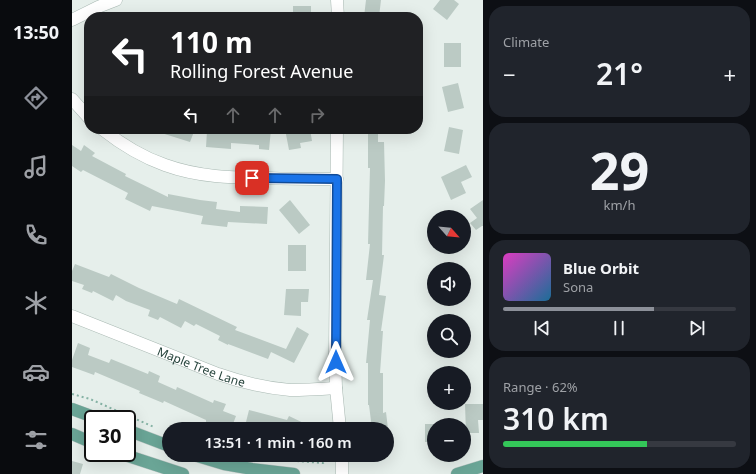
<!DOCTYPE html>
<html lang="en">
<head>
<meta charset="utf-8">
<style>
	body { margin:0; font-family:"Noto Sans",sans-serif; background:#20242c; color:#f1f3f6; height:100vh; display:flex; flex-direction:column; font-size:15px; white-space:nowrap }
	* { box-sizing:border-box; margin:0 }
	p { font-size:13px; color:#9ea1a6 }
	.icon { flex:none; width:22px; height:22px; fill:none; stroke:currentColor; stroke-width:2; stroke-linecap:round; stroke-linejoin:round }
	.map { position:relative; flex:1; overflow:hidden }
	.details { display:flex; flex-direction:column; gap:6px; padding:6px; background:#0d0f14; width:273px }
	.details>* { flex:none }
	.hud { position:absolute; left:12px; top:12px; width:339px; height:122px; border-radius:16px; box-shadow:0 4px 16px #0002; background:#202124; color:#fff; overflow:hidden }
	.needle { width:26px; rotate:117deg }
	.fabs { position:absolute; left:355px; top:210px; display:grid; gap:8px }
	.fabs a { display:grid; place-items:center; width:44px; height:44px; border-radius:50%; background:#171b24; box-shadow:0 4px 16px #0002; font-size:20px }
	.speed { position:absolute; left:12px; top:410px; display:flex; gap:8px; font-size:20px; font-weight:700; text-align:center }
	.speed>* { display:grid; place-content:center; width:52px; height:52px; border-radius:50%; background:#171b24; box-shadow:0 4px 16px #0002; line-height:1 }
	.speed .limit { border:2px solid #111; border-radius:6px; background:#fff; color:#111 }
	.pin { position:absolute; display:grid; place-items:center; width:34px; height:34px; color:#fff; margin:-17px; border-radius:8px; box-shadow:0 2px 6px #0006 }
	.me { position:absolute; width:44px; margin:-22px; rotate:0deg; stroke-linejoin:round; filter:drop-shadow(0 0 3px #0008) }
	.turn { display:flex; align-items:center; gap:14px; height:84px; padding:0 20px; font-size:18px }
	.turn .icon { width:52px; height:52px; stroke-width:2.5 }
	.turn b { display:block; font-size:28px; line-height:34px }
	.lanes { display:flex; align-items:center; height:38px; padding:0 20px; background:#0003; justify-content:center; gap:20px; direction:ltr }
	.lanes .off { opacity:.35 }
	.big { font-size:30px; font-weight:600; line-height:1.1 }
	.details .widget { flex:1; display:flex; flex-direction:column; justify-content:center; gap:6px; min-width:0; padding:0 14px; border-radius:16px; background:#20242c }
	.details .dial { align-items:center; gap:0 }
	.dial b { font-size:52px; line-height:1 }
	.song { display:flex; align-items:center; gap:12px }
	.cover { width:48px; height:48px; border-radius:6px; background:linear-gradient(135deg,hsl(310 70% 55%),hsl(200 70% 35%)) }
	.played { height:4px; border-radius:2px; background:linear-gradient(90deg,#8c9099 65%,#363941 65%) }
	.keys { display:flex; justify-content:space-around; direction:ltr }
	.heat { display:flex; justify-content:space-between; align-items:center; font-size:22px; direction:ltr }
	.charge { height:6px; border-radius:3px; background:linear-gradient(90deg,#34c759 62%,#363941 0) }
	.trip { position:absolute; left:90px; top:422px; width:232px; height:40px; border-radius:20px; background:#171b24; box-shadow:0 4px 16px #0002; font-weight:600; line-height:40px; text-align:center }
	main { display:flex; flex:1; min-height:0 }
	.dock { display:flex; flex-direction:column; width:72px; justify-content:space-around; align-items:center; background:#090b0e; color:#9ea1a6 }
	.dock .icon { width:28px; height:28px }
	.dock .active { color:#8c9099 }
	.dock b { font-size:18px; color:#f1f3f6 }
	.map>svg:first-child { display:block }
	.building { fill:#bbcac4 }
	.lines { fill:none; stroke-linecap:round; stroke-linejoin:round }
	.street-casing { stroke:#a8b8b2; stroke-width:13 }
	.primary-casing { stroke:#c2cac8; stroke-width:13 }
	.path { stroke:#86b3a5; stroke-width:2; stroke-dasharray:2 3; stroke-linecap:butt }
	.street { stroke:#fff; stroke-width:12 }
	.primary { stroke:#6aa596; stroke-width:12 }
	.route-casing { stroke:#114b97; stroke-width:10 }
	.route { stroke:#1a73e8; stroke-width:7 }
	.labels { text-anchor:middle; dominant-baseline:central; stroke-width:3; stroke-linejoin:round; paint-order:stroke }
	.street-label { font-size:12px; fill:#24423a; stroke:#f7fbf9 }
</style>
</head>
<body>
<main>
<nav class="dock">
<b>13:50</b>
<svg class="icon active" aria-label="directions" viewBox="0 0 24 24"><path d="M12 3l9 9-9 9-9-9zM9 14v-3h6M13 9l2 2-2 2"/></svg>
<svg class="icon" aria-label="music" viewBox="0 0 24 24"><path d="M9 18V5l10-2v13"/><circle cx="6" cy="18" r="3"/><circle cx="16" cy="16" r="3"/></svg>
<svg class="icon" aria-label="phone" viewBox="0 0 24 24"><path d="M5 4h4l2 5-3 2q2 4 5 5l2-3 5 2v4C11 20 4 13 5 4z"/></svg>
<svg class="icon" aria-label="climate" viewBox="0 0 24 24"><path d="M12 3v18M4 7l16 10M4 17L20 7"/></svg>
<svg class="icon" aria-label="car" viewBox="0 0 24 24"><path d="M5 17H2v-5l4-1 3-4h7l3 4 3 1v5h-3M9 17h6M6 11h13"/><circle cx="7" cy="17" r="2"/><circle cx="17" cy="17" r="2"/></svg>
<svg class="icon" aria-label="filters" viewBox="0 0 24 24"><path d="M4 7h16M4 17h16"/><circle cx="9" cy="7" r="2"/><circle cx="15" cy="17" r="2"/></svg>
</nav>
<div class="map">
<svg width="411" height="474" viewBox="0 0 411 474">
	<rect width="100%" height="100%" fill="#e6efeb"/>
	<path class="building" d="M 294,0 L 309,0 L 307,17 L 292,17 Z
		M 368,0 L 382,0 L 387,4 L 375,20 L 361,9 Z
		M 221,6 L 239,6 L 239,17 L 221,17 Z
		M 372,43 L 389,43 L 389,67 L 372,67 Z
		M 386,83 L 392,108 L 376,112 L 370,87 Z
		M 377,127 L 391,130 L 387,154 L 372,151 Z
		M 83,129 L 123,129 L 118,142 L 83,131 Z
		M 172,129 L 199,129 L 197,150 L 187,149 L 187,145 L 159,143 L 159,149 L 134,147 L 135,131 L 172,134 Z
		M 213,129 L 238,129 L 240,141 L 228,143 L 229,148 L 217,150 Z
		M 296,129 L 306,129 L 306,142 L 312,142 L 313,181 L 312,206 L 311,206 L 310,255 L 312,255 L 307,295 L 314,296 L 309,331 L 311,331 L 308,373 L 311,373 L 311,413 L 314,412 L 316,429 L 300,429 L 297,405 L 296,405 L 296,363 L 294,363 L 298,320 L 295,320 L 301,280 L 294,280 L 298,244 L 296,244 L 298,168 L 296,168 Z
		M 0,145 L 9,151 L 12,145 L 23,153 L 20,156 L 54,174 L 53,176 L 96,197 L 96,194 L 128,200 L 145,202 L 144,209 L 168,212 L 168,206 L 196,207 L 195,224 L 156,222 L 155,227 L 129,224 L 131,216 L 80,206 L 78,211 L 53,199 L 56,193 L 11,170 L 9,172 L 0,166 Z
		M 394,165 L 400,177 L 389,182 L 394,193 L 379,200 L 369,177 Z
		M 218,200 L 238,225 L 227,234 L 207,210 Z
		M 411,200 L 411,226 L 410,226 L 404,230 L 398,223 L 405,218 L 398,209 Z
		M 216,245 L 234,245 L 234,271 L 216,271 Z
		M 3,264 L 37,277 L 39,274 L 67,288 L 105,304 L 107,299 L 165,327 L 163,330 L 214,349 L 225,327 L 237,334 L 222,363 L 199,352 L 196,359 L 156,344 L 156,345 L 146,340 L 148,336 L 124,324 L 122,326 L 113,321 L 109,328 L 88,317 L 86,320 L 76,316 L 78,310 L 54,301 L 44,295 L 41,301 L 21,291 L 20,293 L 10,289 L 12,285 L 0,281 L 0,271 Z
		M 214,289 L 237,289 L 236,302 L 229,302 L 229,316 L 212,315 Z
		M 6,343 L 18,348 L 16,355 L 37,363 L 39,359 L 76,374 L 77,371 L 88,376 L 86,382 L 104,390 L 105,387 L 141,403 L 142,400 L 154,404 L 151,411 L 164,416 L 159,429 L 153,429 L 134,422 L 134,420 L 92,401 L 91,403 L 67,393 L 68,391 L 23,372 L 22,375 L 0,367 L 0,360 Z
		M 393,404 L 411,404 L 411,420 L 406,420 L 407,433 L 394,433 Z
		M 177,410 L 215,420 L 217,416 L 244,429 L 210,429 L 200,423 L 199,429 L 185,429 L 173,426 Z
		M 353,424 L 362,424 L 362,442 L 353,442 Z
		M 0,461 L 11,464 L 8,474 L 0,474 Z"/>
	<g class="lines">
		<g class="street-casing">
			<g id="street">
				<path d="M 265,0 L 266,17"/>
				<path d="M 0,20 L 26,7 L 44,0"/>
				<path d="M 0,99 L 17,118"/>
				<path d="M 30,129 C 49,144 70,157 93,165 C 126,177 160,178 195,178 C 218,179 241,179 265,179"/>
				<path d="M 265,129 L 263,355 L 264,388 L 268,429"/>
				<path id="s1" d="M 0,316 L 146,374 C 169,382 193,388 218,390 C 233,390 249,389 264,388"/>
				<path d="M 270,455 L 270,474"/>
			</g>
		</g>
		<g class="primary-casing">
			<path id="primary" d="M 0,409 L 27,419
				M 55,430 L 97,446
				M 0,434 L 21,443
				M 47,453 L 111,474
				M 122,455 L 152,464 L 180,469 L 222,474
				M 385,474 L 411,466"/>
		</g>
		<path class="path" d="M 0,394 L 18,399 L 82,427
			M 210,460 L 251,463 L 255,460"/>
		<use href="#street" class="street"/>
		<use href="#primary" class="primary"/>
	</g>
	<g class="lines">
		<g class="route-casing">
			<path id="route" d="M 180,178 L 265,179 L 264,362"/>
		</g>
		<use href="#route" class="route"/>
	</g>
	<g class="labels">
		<g class="street-label">
			<text stroke="none"><textPath href="#s1" startOffset="139">Maple Tree Lane</textPath></text>
		</g>
	</g>
</svg>
<div class="fabs">
<a><svg class="needle" viewBox="-14 -14 28 28"><path d="M0-13l5 13h-10z" fill="#e53935"/><path d="M0 13l5-13h-10z" fill="#9ea1a6"/></svg></a>
<a><svg class="icon" aria-label="sound" viewBox="0 0 24 24"><path d="M4 9h4l5-4v14l-5-4H4zM17 9q2 3 0 6"/></svg></a>
<a><svg class="icon" aria-label="search" viewBox="0 0 24 24"><circle cx="10" cy="10" r="6"/><path d="M15 15l6 6"/></svg></a>
<a>+</a>
<a>−</a>
</div>
<div class="speed"><div class="limit">30</div></div>
<div class="pin" style="left:180px;top:178px;background:#d93025"><svg class="icon" aria-label="arrive" viewBox="0 0 24 24"><path d="M6 21V4h12l-3 4 3 4H6"/></svg></div>
<svg class="me" style="left:264px;top:362px" viewBox="-20 -20 40 40"><path d="M0-17L14 15 0 8-14 15z" fill="#1a73e8" stroke="#fff" stroke-width="4"/></svg>
<div class="trip">13:51 · 1 min · 160 m</div>
<div class="hud">
<div class="turn"><svg class="icon" aria-label="left" viewBox="0 0 24 24"><path d="M17 20v-9H6M10 6l-5 5 5 5"/></svg><div><b>110 m</b>Rolling Forest Avenue</div></div>
<div class="lanes"><svg class="icon" aria-label="left" viewBox="0 0 24 24"><path d="M17 20v-9H6M10 6l-5 5 5 5"/></svg><svg class="icon off" aria-label="ahead" viewBox="0 0 24 24"><path d="M12 20V5M6 11l6-6 6 6"/></svg><svg class="icon off" aria-label="ahead" viewBox="0 0 24 24"><path d="M12 20V5M6 11l6-6 6 6"/></svg><svg class="icon off" aria-label="right" viewBox="0 0 24 24"><path d="M7 20v-9h11M14 6l5 5-5 5"/></svg></div>
</div>
</div>
<section class="details">
<div class="widget"><p>Climate</p>
<div class="heat"><a>−</a><b class="big">21°</b><a>+</a></div>
</div>
<div class="widget dial"><b>29</b><p>km/h</p></div>
<div class="widget">
<div class="song"><i class="cover"></i><div><b>Blue Orbit</b><p>Sona</p></div></div>
<div class="played"></div>
<div class="keys"><svg class="icon" aria-label="previous" viewBox="0 0 24 24"><path d="M18 5L8 12l10 7zM5 5v14"/></svg><svg class="icon" aria-label="pause" viewBox="0 0 24 24"><path d="M8 5v14M16 5v14"/></svg><svg class="icon" aria-label="next" viewBox="0 0 24 24"><path d="M6 5l10 7-10 7zM19 5v14"/></svg></div>
</div>
<div class="widget"><p>Range · 62%</p><b class="big">310 km</b><div class="charge"></div></div>
</section>
</main>
</body>
</html>
